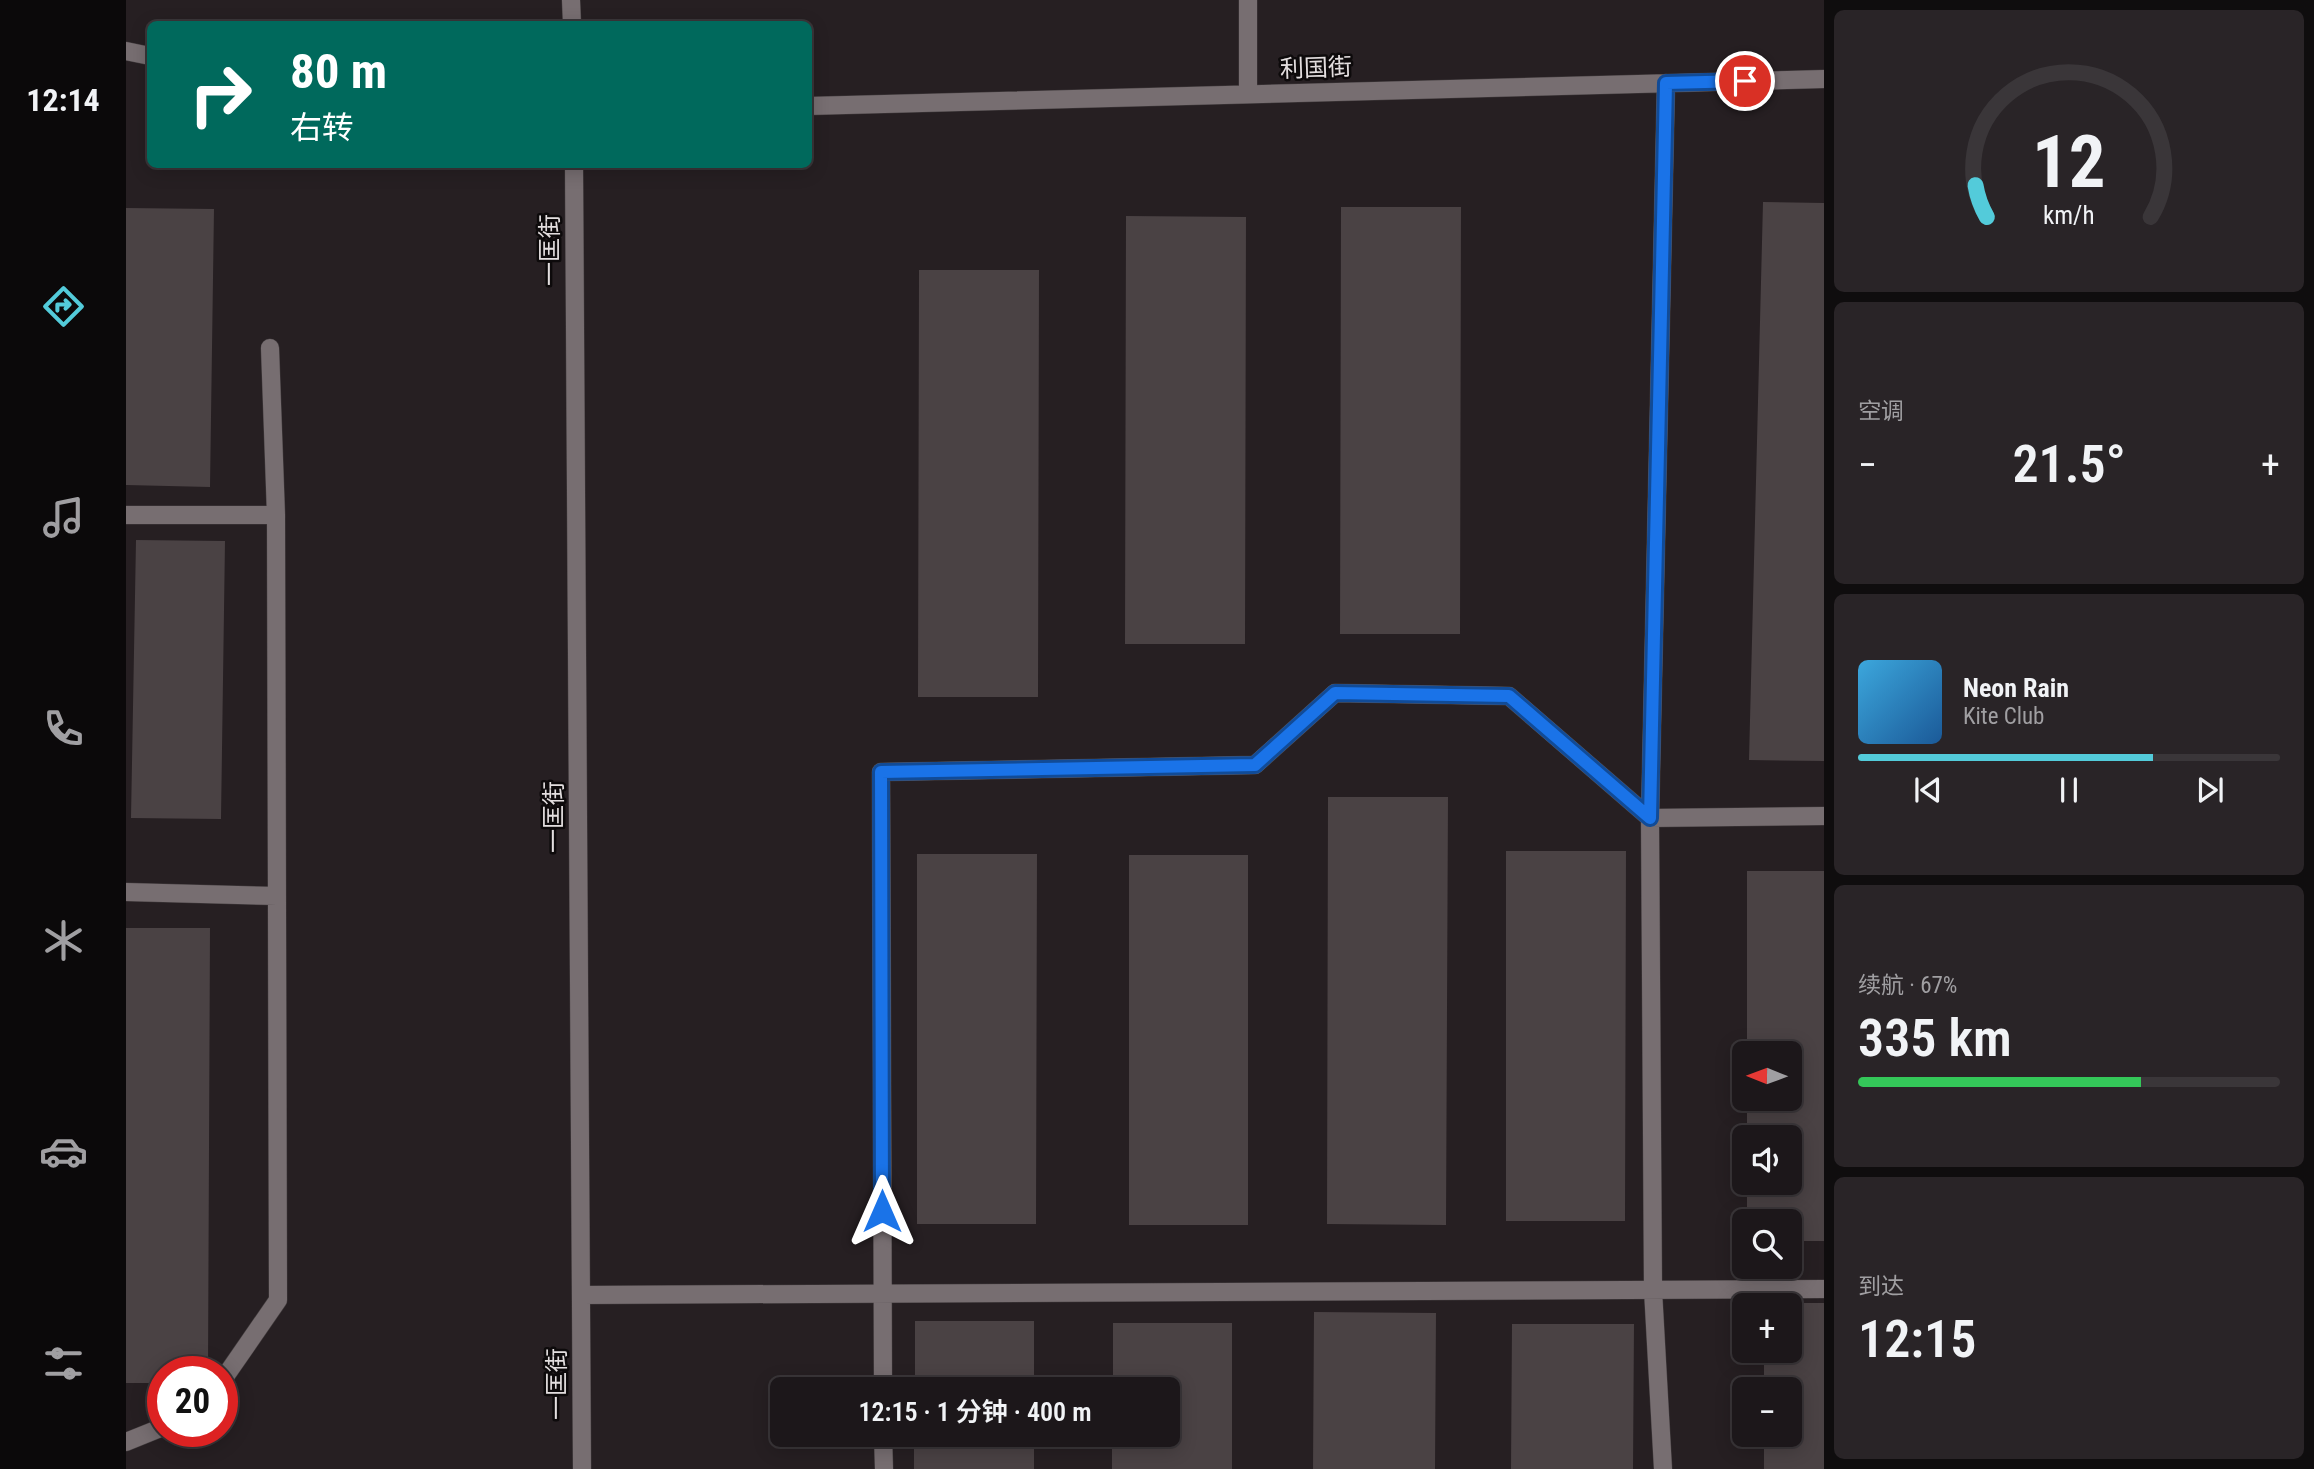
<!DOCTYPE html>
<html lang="zh">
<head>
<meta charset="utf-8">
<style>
	body { margin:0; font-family:"Roboto Condensed","Noto Sans SC",sans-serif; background:#292427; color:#f1f3f6; height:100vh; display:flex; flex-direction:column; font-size:26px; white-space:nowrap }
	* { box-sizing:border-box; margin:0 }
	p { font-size:23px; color:#a09fa2 }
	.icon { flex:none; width:38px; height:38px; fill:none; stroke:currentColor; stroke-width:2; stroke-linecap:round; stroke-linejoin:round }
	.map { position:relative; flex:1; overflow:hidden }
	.side { display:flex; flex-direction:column; gap:10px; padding:10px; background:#0f0d0e; width:490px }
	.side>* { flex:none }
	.hud { position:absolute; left:21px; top:21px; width:665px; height:147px; border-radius:10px; box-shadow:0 4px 18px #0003,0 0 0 2px #3a3639; background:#00695c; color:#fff; overflow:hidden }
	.needle { width:46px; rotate:271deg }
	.fabs { position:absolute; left:1606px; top:1041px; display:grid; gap:14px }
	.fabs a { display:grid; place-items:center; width:70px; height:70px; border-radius:10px; background:#1c171a; box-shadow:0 4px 18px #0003,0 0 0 2px #3a3639; font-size:35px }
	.speed { position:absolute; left:21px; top:1356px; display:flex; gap:14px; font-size:35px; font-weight:700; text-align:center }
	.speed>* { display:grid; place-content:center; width:91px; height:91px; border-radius:50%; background:#1c171a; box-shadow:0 4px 18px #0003,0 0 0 2px #3a3639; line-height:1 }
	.speed .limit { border:10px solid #d22; background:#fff; color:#111 }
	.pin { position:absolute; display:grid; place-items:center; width:60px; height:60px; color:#fff; margin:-30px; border:4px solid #fff; border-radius:50%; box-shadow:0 2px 7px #0007 }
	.me { position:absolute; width:77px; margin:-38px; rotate:0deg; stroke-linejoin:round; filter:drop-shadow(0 0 5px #0008) }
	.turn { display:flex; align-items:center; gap:24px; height:147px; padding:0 28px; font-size:32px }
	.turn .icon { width:91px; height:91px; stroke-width:2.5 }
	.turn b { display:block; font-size:49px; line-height:60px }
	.big { font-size:52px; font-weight:600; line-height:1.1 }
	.side .card { flex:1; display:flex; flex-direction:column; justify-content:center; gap:10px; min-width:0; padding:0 24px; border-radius:10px; background:#292427 }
	.side .dial { align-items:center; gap:0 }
	.dial svg { height:182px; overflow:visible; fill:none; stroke:#3a3639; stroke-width:7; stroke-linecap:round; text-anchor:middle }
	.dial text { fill:#f1f3f6; stroke:none }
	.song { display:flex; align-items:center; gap:21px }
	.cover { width:84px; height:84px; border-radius:10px; background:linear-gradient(135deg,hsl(200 70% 55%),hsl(210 70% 35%)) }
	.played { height:7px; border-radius:4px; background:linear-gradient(90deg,#53cbda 70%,#3a3639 70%) }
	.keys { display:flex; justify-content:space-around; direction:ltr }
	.heat { display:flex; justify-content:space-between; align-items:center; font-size:38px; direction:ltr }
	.charge { height:10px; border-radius:5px; background:linear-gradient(90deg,#34c759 67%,#3a3639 0) }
	.trip { position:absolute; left:644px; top:1377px; width:410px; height:70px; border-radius:10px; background:#1c171a; box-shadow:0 4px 18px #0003,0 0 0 2px #3a3639; font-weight:600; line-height:70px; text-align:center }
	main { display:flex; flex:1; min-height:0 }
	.menu { display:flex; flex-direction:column; width:126px; justify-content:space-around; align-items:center; background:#0b090a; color:#a09fa2 }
	.menu .icon { width:49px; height:49px }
	.menu .on { color:#53cbda }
	.menu b { font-size:32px; color:#f1f3f6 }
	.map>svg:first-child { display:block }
	.building { fill:#4a4244 }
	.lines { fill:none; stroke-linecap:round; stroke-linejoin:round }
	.minor-casing { stroke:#423c3e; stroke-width:19 }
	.minor { stroke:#776e71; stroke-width:18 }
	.route-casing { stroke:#114b97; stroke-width:18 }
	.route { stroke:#1a73e8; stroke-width:12 }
	.labels { text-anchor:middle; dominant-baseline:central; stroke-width:5; stroke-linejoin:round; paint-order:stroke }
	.street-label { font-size:24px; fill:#e3dedf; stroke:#0d0a0b }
</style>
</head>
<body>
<main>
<nav class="menu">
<b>12:14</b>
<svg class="icon on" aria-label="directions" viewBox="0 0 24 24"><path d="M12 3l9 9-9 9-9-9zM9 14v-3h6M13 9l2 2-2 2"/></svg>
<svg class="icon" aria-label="music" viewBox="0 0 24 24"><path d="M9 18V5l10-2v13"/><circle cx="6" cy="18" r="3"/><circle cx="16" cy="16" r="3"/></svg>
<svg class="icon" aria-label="phone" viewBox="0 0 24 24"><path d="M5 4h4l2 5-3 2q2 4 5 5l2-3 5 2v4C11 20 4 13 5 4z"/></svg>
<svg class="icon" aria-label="climate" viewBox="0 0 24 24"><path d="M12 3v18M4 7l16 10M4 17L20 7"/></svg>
<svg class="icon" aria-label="car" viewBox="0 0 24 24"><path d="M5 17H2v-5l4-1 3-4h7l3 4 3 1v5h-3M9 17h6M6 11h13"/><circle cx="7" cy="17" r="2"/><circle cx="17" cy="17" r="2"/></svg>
<svg class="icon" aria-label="filters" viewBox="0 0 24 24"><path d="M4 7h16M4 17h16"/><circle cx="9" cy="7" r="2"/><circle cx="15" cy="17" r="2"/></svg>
</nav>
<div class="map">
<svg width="1698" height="1469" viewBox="0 0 1698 1469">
	<rect width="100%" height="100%" fill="#261f22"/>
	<path class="building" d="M 1637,202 L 1698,203 L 1698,761 L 1623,760 Z
		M 1215,207 L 1335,207 L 1334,634 L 1214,634 Z
		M 0,208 L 88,209 L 84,487 L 0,485 Z
		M 1000,216 L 1120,217 L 1119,644 L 999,644 Z
		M 793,270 L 913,270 L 912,697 L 792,697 Z
		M 10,540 L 99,541 L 95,819 L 5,818 Z
		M 1202,797 L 1322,797 L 1320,1225 L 1201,1224 Z
		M 1380,851 L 1500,851 L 1499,1221 L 1380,1221 Z
		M 791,854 L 911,854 L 910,1224 L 791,1224 Z
		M 1003,855 L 1122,855 L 1122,1225 L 1003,1225 Z
		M 1621,871 L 1698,871 L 1698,1241 L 1664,1241 L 1664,1222 L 1621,1222 L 1621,1183 L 1664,1183 L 1664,1138 L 1621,1138 L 1621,1099 L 1664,1099 L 1664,1054 L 1621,1054 Z
		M 0,928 L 84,928 L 82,1372 L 37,1372 L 37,1383 L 0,1383 Z
		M 1638,1303 L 1698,1303 L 1698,1469 L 1638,1469 L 1638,1435 L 1664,1435 L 1664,1390 L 1638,1390 L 1638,1351 L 1664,1351 L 1664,1306 L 1638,1306 Z
		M 1188,1312 L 1310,1313 L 1309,1469 L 1187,1469 Z
		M 789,1321 L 908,1321 L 908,1390 L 789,1390 Z
		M 987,1323 L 1106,1323 L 1106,1469 L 986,1469 L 986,1435 L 1041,1435 L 1041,1390 L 987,1390 Z
		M 1386,1324 L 1508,1324 L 1507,1469 L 1385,1469 Z
		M 788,1435 L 908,1435 L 908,1469 L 788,1469 Z"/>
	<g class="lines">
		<g class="minor-casing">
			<path id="minor" d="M 445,0 L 446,24
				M 1122,0 L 1122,94
				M 0,51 L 24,56
				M 682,106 L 1698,79
				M 448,164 L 456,1469
				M 0,515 L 150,515
				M 0,892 L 151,896
				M 455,1295 L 1698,1289
				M 96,1381 L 152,1300 L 150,515 L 144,348
				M 757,1390 L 755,772 L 1129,765 L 1209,693 L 1383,696 L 1524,818 L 1698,816
				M 757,1435 L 758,1469
				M 0,1442 L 37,1427
				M 1537,1469 L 1527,1290 L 1524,818 L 1540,83"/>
		</g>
		<use href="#minor" class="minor"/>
	</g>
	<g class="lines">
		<g class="route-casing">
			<path id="route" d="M 756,1211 L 755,772 L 1129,765 L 1209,693 L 1383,696 L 1524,818 L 1540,83 L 1619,81"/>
		</g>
		<use href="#route" class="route"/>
	</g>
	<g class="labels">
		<g class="street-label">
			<text transform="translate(1190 68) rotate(-2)">利国街</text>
			<text transform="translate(424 250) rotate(-90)">一匡街</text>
			<text transform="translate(428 817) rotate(-90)">一匡街</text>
			<text transform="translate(431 1384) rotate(-90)">一匡街</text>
		</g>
	</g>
</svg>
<div class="fabs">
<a><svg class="needle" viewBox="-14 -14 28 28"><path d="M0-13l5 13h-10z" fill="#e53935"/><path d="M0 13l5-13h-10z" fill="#a09fa2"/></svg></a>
<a><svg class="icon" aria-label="sound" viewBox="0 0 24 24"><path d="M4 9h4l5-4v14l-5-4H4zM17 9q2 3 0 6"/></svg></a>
<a><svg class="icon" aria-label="search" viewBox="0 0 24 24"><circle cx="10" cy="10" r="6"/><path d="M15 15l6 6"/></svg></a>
<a>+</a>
<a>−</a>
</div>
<div class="speed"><div class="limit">20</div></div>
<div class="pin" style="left:1619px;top:81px;background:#d93025"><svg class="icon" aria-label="arrive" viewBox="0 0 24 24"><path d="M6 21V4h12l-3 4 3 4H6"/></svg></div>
<svg class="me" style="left:756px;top:1211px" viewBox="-20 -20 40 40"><path d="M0-17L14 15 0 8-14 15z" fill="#1a73e8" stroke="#fff" stroke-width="4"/></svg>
<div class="trip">12:15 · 1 分钟 · 400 m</div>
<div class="hud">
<div class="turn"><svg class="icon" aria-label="right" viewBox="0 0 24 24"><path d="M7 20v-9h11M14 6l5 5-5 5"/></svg><div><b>80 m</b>右转</div></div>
</div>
</div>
<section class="side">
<div class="card dial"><svg viewBox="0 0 100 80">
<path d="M14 69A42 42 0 1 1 86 69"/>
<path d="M14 69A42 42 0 0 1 9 55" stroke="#53cbda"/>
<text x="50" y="56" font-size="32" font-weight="700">12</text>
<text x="50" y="72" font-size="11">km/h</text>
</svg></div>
<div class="card"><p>空调</p>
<div class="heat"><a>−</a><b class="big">21.5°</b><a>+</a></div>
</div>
<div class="card">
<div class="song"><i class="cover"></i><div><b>Neon Rain</b><p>Kite Club</p></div></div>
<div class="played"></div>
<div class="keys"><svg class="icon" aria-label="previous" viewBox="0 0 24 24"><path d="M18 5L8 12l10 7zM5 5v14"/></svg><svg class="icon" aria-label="pause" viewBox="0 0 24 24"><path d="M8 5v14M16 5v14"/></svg><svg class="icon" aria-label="next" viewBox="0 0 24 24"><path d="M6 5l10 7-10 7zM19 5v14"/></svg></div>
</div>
<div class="card"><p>续航 · 67%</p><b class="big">335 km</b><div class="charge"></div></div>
<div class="card"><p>到达</p><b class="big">12:15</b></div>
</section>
</main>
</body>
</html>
